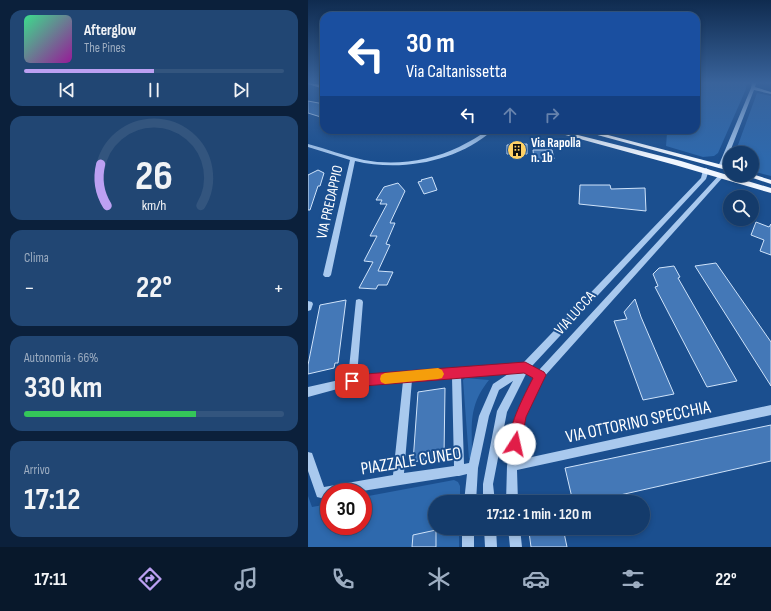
<!DOCTYPE html>
<html lang="it">
<head>
<meta charset="utf-8">
<style>
	body { margin:0; font-family:"Sofia Sans Condensed",sans-serif; background:#214673; color:#f1f3f6; height:100vh; display:flex; flex-direction:column; font-size:15px; white-space:nowrap }
	* { box-sizing:border-box; margin:0 }
	p { font-size:13px; color:#9dadc1 }
	.icon { flex:none; width:22px; height:22px; fill:none; stroke:currentColor; stroke-width:2; stroke-linecap:round; stroke-linejoin:round }
	.map { position:relative; flex:1; overflow:hidden }
	.panel { display:flex; flex-direction:column; gap:10px; padding:10px; background:#0b203b; width:308px }
	.panel>* { flex:none }
	.top-card { position:absolute; left:12px; top:12px; width:380px; height:122px; border-radius:12px; box-shadow:0 2px 6px #0003,0 0 0 1px #33557e; background:#1a4fa0; color:#fff; overflow:hidden }
	.tools { position:absolute; left:415px; top:146px; display:grid; gap:8px }
	.tools a { display:grid; place-items:center; width:36px; height:36px; border-radius:50%; background:#143b6b; box-shadow:0 2px 6px #0003,0 0 0 1px #33557e; font-size:20px }
	.speed { position:absolute; left:12px; top:483px; display:flex; gap:8px; font-size:20px; font-weight:700; text-align:center }
	.speed>* { display:grid; place-content:center; width:52px; height:52px; border-radius:50%; background:#143b6b; box-shadow:0 2px 6px #0003,0 0 0 1px #33557e; line-height:1 }
	.speed .limit { border:6px solid #d22; background:#fff; color:#111 }
	.pin { position:absolute; display:grid; place-items:center; width:34px; height:34px; color:#fff; margin:-17px; border-radius:8px; box-shadow:0 2px 6px #0006 }
	.me { position:absolute; width:44px; margin:-22px; rotate:10deg; stroke-linejoin:round; filter:drop-shadow(0 0 3px #0008) }
	.turn { display:flex; align-items:center; gap:14px; height:84px; padding:0 20px; font-size:18px }
	.turn .icon { width:52px; height:52px; stroke-width:2.5 }
	.turn b { display:block; font-size:28px; line-height:34px }
	.lanes { display:flex; align-items:center; height:38px; padding:0 20px; background:#0003; justify-content:center; gap:20px; direction:ltr }
	.lanes .off { opacity:.35 }
	.big { font-size:30px; font-weight:700; line-height:1.1 }
	.panel .widget { flex:1; display:flex; flex-direction:column; justify-content:center; gap:6px; min-width:0; padding:0 14px; border-radius:12px; background:#214673 }
	.panel .dial { align-items:center; gap:0 }
	.dial svg { height:104px; overflow:visible; fill:none; stroke:#33557e; stroke-width:7; stroke-linecap:round; text-anchor:middle }
	.dial text { fill:#f1f3f6; stroke:none }
	.song { display:flex; align-items:center; gap:12px }
	.cover { width:48px; height:48px; border-radius:6px; background:linear-gradient(135deg,hsl(150 70% 55%),hsl(300 70% 35%)) }
	.played { height:4px; border-radius:2px; background:linear-gradient(90deg,#bca0f2 50%,#33557e 50%) }
	.keys { display:flex; justify-content:space-around; direction:ltr }
	.heat { display:flex; justify-content:space-between; align-items:center; font-size:22px; direction:ltr }
	.charge { height:6px; border-radius:3px; background:linear-gradient(90deg,#34c759 66%,#33557e 0) }
	.trip { position:absolute; left:120px; top:495px; width:222px; height:40px; border-radius:20px; background:#143b6b; box-shadow:0 2px 6px #0003,0 0 0 1px #33557e; font-weight:700; line-height:40px; text-align:center }
	.tab-bar { display:flex; height:64px; justify-content:space-around; align-items:center; background:#08182b; color:#9dadc1 }
	.tab-bar .icon { width:28px; height:28px }
	.tab-bar .current { color:#bca0f2 }
	.tab-bar b { font-size:18px; color:#f1f3f6 }
	main { display:flex; flex:1; min-height:0 }
	.map>svg:first-child { display:block }
	.green { fill:#2e69ad }
	.building { fill:#4478b7; stroke:#cfe3fa }
	.lines { fill:none; stroke-linecap:round; stroke-linejoin:round }
	.minor { fill:#a9c9ee; fill-rule:evenodd }
	.major { fill:#f0f6ff; fill-rule:evenodd }
	.route { fill:#e11d48; stroke:#92132f }
	.slow { fill:#f59e0b }
	.labels { text-anchor:middle; dominant-baseline:central; stroke-width:4; stroke-linejoin:round; paint-order:stroke }
	.far-poi-label { font-size:13px; font-weight:bold; fill:#fff; stroke:#1b4f8f; text-anchor:start }
	.street-label { font-size:15px; fill:#fff; stroke:#1b4f8f }
	.near-street-label { font-size:18px; fill:#fff; stroke:#1b4f8f }
</style>
</head>
<body>
<main>
<section class="panel">
<div class="widget">
<div class="song"><i class="cover"></i><div><b>Afterglow</b><p>The Pines</p></div></div>
<div class="played"></div>
<div class="keys"><svg class="icon" aria-label="previous" viewBox="0 0 24 24"><path d="M18 5L8 12l10 7zM5 5v14"/></svg><svg class="icon" aria-label="pause" viewBox="0 0 24 24"><path d="M8 5v14M16 5v14"/></svg><svg class="icon" aria-label="next" viewBox="0 0 24 24"><path d="M6 5l10 7-10 7zM19 5v14"/></svg></div>
</div>
<div class="widget dial"><svg viewBox="0 0 100 80">
<path d="M14 69A42 42 0 1 1 86 69"/>
<path d="M14 69A42 42 0 0 1 9 37" stroke="#bca0f2"/>
<text x="50" y="56" font-size="32" font-weight="700">26</text>
<text x="50" y="72" font-size="11">km/h</text>
</svg></div>
<div class="widget"><p>Clima</p>
<div class="heat"><a>−</a><b class="big">22°</b><a>+</a></div>
</div>
<div class="widget"><p>Autonomia · 66%</p><b class="big">330 km</b><div class="charge"></div></div>
<div class="widget"><p>Arrivo</p><b class="big">17:12</b></div>
</section>
<div class="map">
<svg width="463" height="547" viewBox="0 0 463 547">
	<rect width="100%" height="100%" fill="#1b4f8f"/>
	<path class="green" d="M 388,83 L 439,83 L 438,89 L 410,153 L 406,156 L 395,157 L 358,146 L 359,133 L 347,130 L 388,130 Z
		M 449,93 L 463,96 L 463,176 L 444,171 L 444,153 L 427,153 Z
		M 157,378 L 181,380 C 160,406 164,425 164,457 L 161,459 L 155,380 Z
		M 146,480 L 150,482 L 152,486 L 152,502 L 127,502 L 127,528 L 151,528 L 151,547 L 0,547 L 0,496 L 4,507 L 21,504 L 21,526 L 55,526 L 55,497 Z"/>
	<path class="building" d="M 0,101 L 16,104 L 16,118 L 0,113 Z
		M 219,144 L 219,154 L 199,154 L 199,145 Z
		M 225,150 L 244,150 L 246,159 L 226,160 Z
		M 10,170 L 16,173 L 12,186 L 10,186 L 2,210 L 0,210 L 0,175 Z
		M 124,177 L 129,190 L 116,194 L 110,182 L 114,181 L 113,180 Z
		M 90,183 L 97,191 L 82,223 L 87,223 L 78,244 L 82,245 L 70,271 L 85,272 L 79,285 L 70,285 L 68,289 L 51,288 L 65,262 L 56,261 L 69,236 L 62,236 L 79,204 L 72,204 L 74,200 L 68,200 L 76,187 Z
		M 272,185 L 302,185 L 303,189 L 337,188 L 338,211 L 271,204 Z
		M 448,222 L 461,227 L 463,224 L 463,255 L 452,251 L 456,240 L 443,235 Z
		M 408,263 L 463,342 L 463,386 L 387,266 Z
		M 366,266 L 372,277 L 370,278 L 429,381 L 399,387 L 347,287 L 350,286 L 345,274 L 351,268 Z
		M 327,299 L 333,317 L 366,394 L 335,400 L 306,321 L 319,319 L 316,312 Z
		M 38,300 L 30,363 L 27,363 L 26,368 L 0,374 L 0,365 L 12,305 Z
		M 137,388 L 136,456 L 105,462 L 110,392 Z
		M 463,425 L 463,461 L 281,502 L 265,502 L 257,468 Z
		M 238,528 L 255,528 L 259,547 L 223,547 L 221,532 Z
		M 128,530 L 128,547 L 104,547 L 105,535 Z"/>
	<g class="lines">
		<path class="minor" d="M 444,83 L 448,83 L 447,87 L 463,92 L 463,94 L 446,90 L 416,167 L 415,168 L 411,168 L 410,167 L 443,88 Z
			M 180,130 L 185,130 C 149,162 93,172 47,161 L 23,275 L 21,277 L 17,277 L 15,275 L 42,160 L 0,147 L 0,144 C 19,149 37,156 56,160 C 87,166 122,161 151,147 C 161,142 171,136 180,130 Z
			M 398,168 L 401,170 L 398,179 L 224,366 L 231,370 L 412,174 L 416,174 L 416,176 L 235,378 L 217,418 L 210,460 L 463,405 L 463,415 L 209,470 L 210,502 L 198,502 L 199,466 L 207,417 L 227,377 L 219,372 L 199,412 L 185,484 L 187,502 L 175,502 L 175,484 L 189,411 L 205,381 L 191,390 L 181,416 L 170,468 L 168,502 L 156,502 L 159,474 L 151,476 L 149,476 L 48,492 L 21,492 L 21,497 L 13,498 L 9,497 L 0,471 L 0,452 L 4,453 L 16,487 L 85,475 L 95,381 L 44,385 L 0,397 L 0,387 L 40,378 L 48,300 L 51,299 L 54,300 L 55,302 L 49,376 L 215,363 L 393,178 L 395,170 ZM 203,372 L 185,384 L 171,416 L 161,463 L 156,464 L 153,376 ZM 144,377 L 146,466 L 96,473 L 104,380 Z
			M 0,301 L 4,302 L 5,304 L 3,310 L 0,311 Z
			M 154,528 L 166,528 L 166,547 L 154,547 Z
			M 176,528 L 188,528 L 189,547 L 177,547 Z
			M 200,528 L 212,528 L 214,547 L 202,547 Z"/>
		<path class="major" d="M 0,83 L 16,85 L 16,89 L 0,84 Z
			M 239,130 L 250,130 L 373,161 L 463,188 L 463,193 L 367,165 Z
			M 271,130 L 281,130 L 422,167 L 422,171 Z
			M 444,174 L 463,180 L 463,184 L 436,175 Z"/>
	</g>
	<linearGradient id="sky" x2="0" y2="1"><stop stop-color="#0f2b4f"/><stop offset="0.52" stop-color="#39639b"/><stop offset="1" stop-color="#39639b" stop-opacity="0"/></linearGradient>
	<rect width="463" height="159" fill="url(#sky)"/>
	<path class="route" d="M 217,362 L 236,372 L 238,375 L 218,417 L 212,449 L 207,450 L 203,449 C 196,432 217,394 225,378 L 216,373 L 44,387 L 40,385 L 39,381 L 40,377 L 44,375 Z"/>
	<path class="slow" d="M 130,368 L 134,370 L 136,374 L 134,378 L 130,379 L 77,384 L 73,382 L 72,379 L 73,375 L 77,373 Z"/>
	<defs>
		<g id="building-disc" transform="scale(1)"><circle r="9.5" fill="#ffd166" stroke="#1b4f8f"/><path d="M-4-6H4V6H1V3H-1V6H-4ZM-2.5-4.3h1.7v1.8h-1.7ZM.8-4.3h1.7v1.8H.8ZM-2.5-1h1.7V.8h-1.7ZM.8-1h1.7V.8H.8Z" fill="#111"/></g>
	</defs>
	<g fill-rule="evenodd">
		<use href="#building-disc" x="209" y="150"/>
	</g>
	<g class="labels">
		<g class="far-poi-label">
			<text x="223" y="143">Via Rapolla<tspan x="223" dy="15">n. 1b</tspan></text>
		</g>
		<g class="street-label">
			<text transform="translate(22 202) rotate(-77)">VIA PREDAPPIO</text>
			<text transform="translate(267 313) rotate(-48)">VIA LUCCA</text>
		</g>
		<g class="near-street-label">
			<text transform="translate(330 422) rotate(-12)">VIA OTTORINO SPECCHIA</text>
			<text transform="translate(103 461) rotate(-9)">PIAZZALE CUNEO</text>
		</g>
	</g>
</svg>
<div class="tools">
<a><svg class="icon" aria-label="sound" viewBox="0 0 24 24"><path d="M4 9h4l5-4v14l-5-4H4zM17 9q2 3 0 6"/></svg></a>
<a><svg class="icon" aria-label="search" viewBox="0 0 24 24"><circle cx="10" cy="10" r="6"/><path d="M15 15l6 6"/></svg></a>
</div>
<div class="speed"><div class="limit">30</div></div>
<div class="pin" style="left:44px;top:381px;background:#d93025"><svg class="icon" aria-label="arrive" viewBox="0 0 24 24"><path d="M6 21V4h12l-3 4 3 4H6"/></svg></div>
<svg class="me" style="left:207px;top:444px" viewBox="-20 -20 40 40"><circle r="19" fill="#fff"/><path d="M0-13L10 11 0 6-10 11z" fill="#e11d48"/></svg>
<div class="trip">17:12 · 1 min · 120 m</div>
<div class="top-card">
<div class="turn"><svg class="icon" aria-label="left" viewBox="0 0 24 24"><path d="M17 20v-9H6M10 6l-5 5 5 5"/></svg><div><b>30 m</b>Via Caltanissetta</div></div>
<div class="lanes"><svg class="icon" aria-label="left" viewBox="0 0 24 24"><path d="M17 20v-9H6M10 6l-5 5 5 5"/></svg><svg class="icon off" aria-label="ahead" viewBox="0 0 24 24"><path d="M12 20V5M6 11l6-6 6 6"/></svg><svg class="icon off" aria-label="right" viewBox="0 0 24 24"><path d="M7 20v-9h11M14 6l5 5-5 5"/></svg></div>
</div>
</div>
</main>
<nav class="tab-bar">
<b>17:11</b>
<svg class="icon current" aria-label="directions" viewBox="0 0 24 24"><path d="M12 3l9 9-9 9-9-9zM9 14v-3h6M13 9l2 2-2 2"/></svg>
<svg class="icon" aria-label="music" viewBox="0 0 24 24"><path d="M9 18V5l10-2v13"/><circle cx="6" cy="18" r="3"/><circle cx="16" cy="16" r="3"/></svg>
<svg class="icon" aria-label="phone" viewBox="0 0 24 24"><path d="M5 4h4l2 5-3 2q2 4 5 5l2-3 5 2v4C11 20 4 13 5 4z"/></svg>
<svg class="icon" aria-label="climate" viewBox="0 0 24 24"><path d="M12 3v18M4 7l16 10M4 17L20 7"/></svg>
<svg class="icon" aria-label="car" viewBox="0 0 24 24"><path d="M5 17H2v-5l4-1 3-4h7l3 4 3 1v5h-3M9 17h6M6 11h13"/><circle cx="7" cy="17" r="2"/><circle cx="17" cy="17" r="2"/></svg>
<svg class="icon" aria-label="filters" viewBox="0 0 24 24"><path d="M4 7h16M4 17h16"/><circle cx="9" cy="7" r="2"/><circle cx="15" cy="17" r="2"/></svg>
<b>22°</b>
</nav>
</body>
</html>
